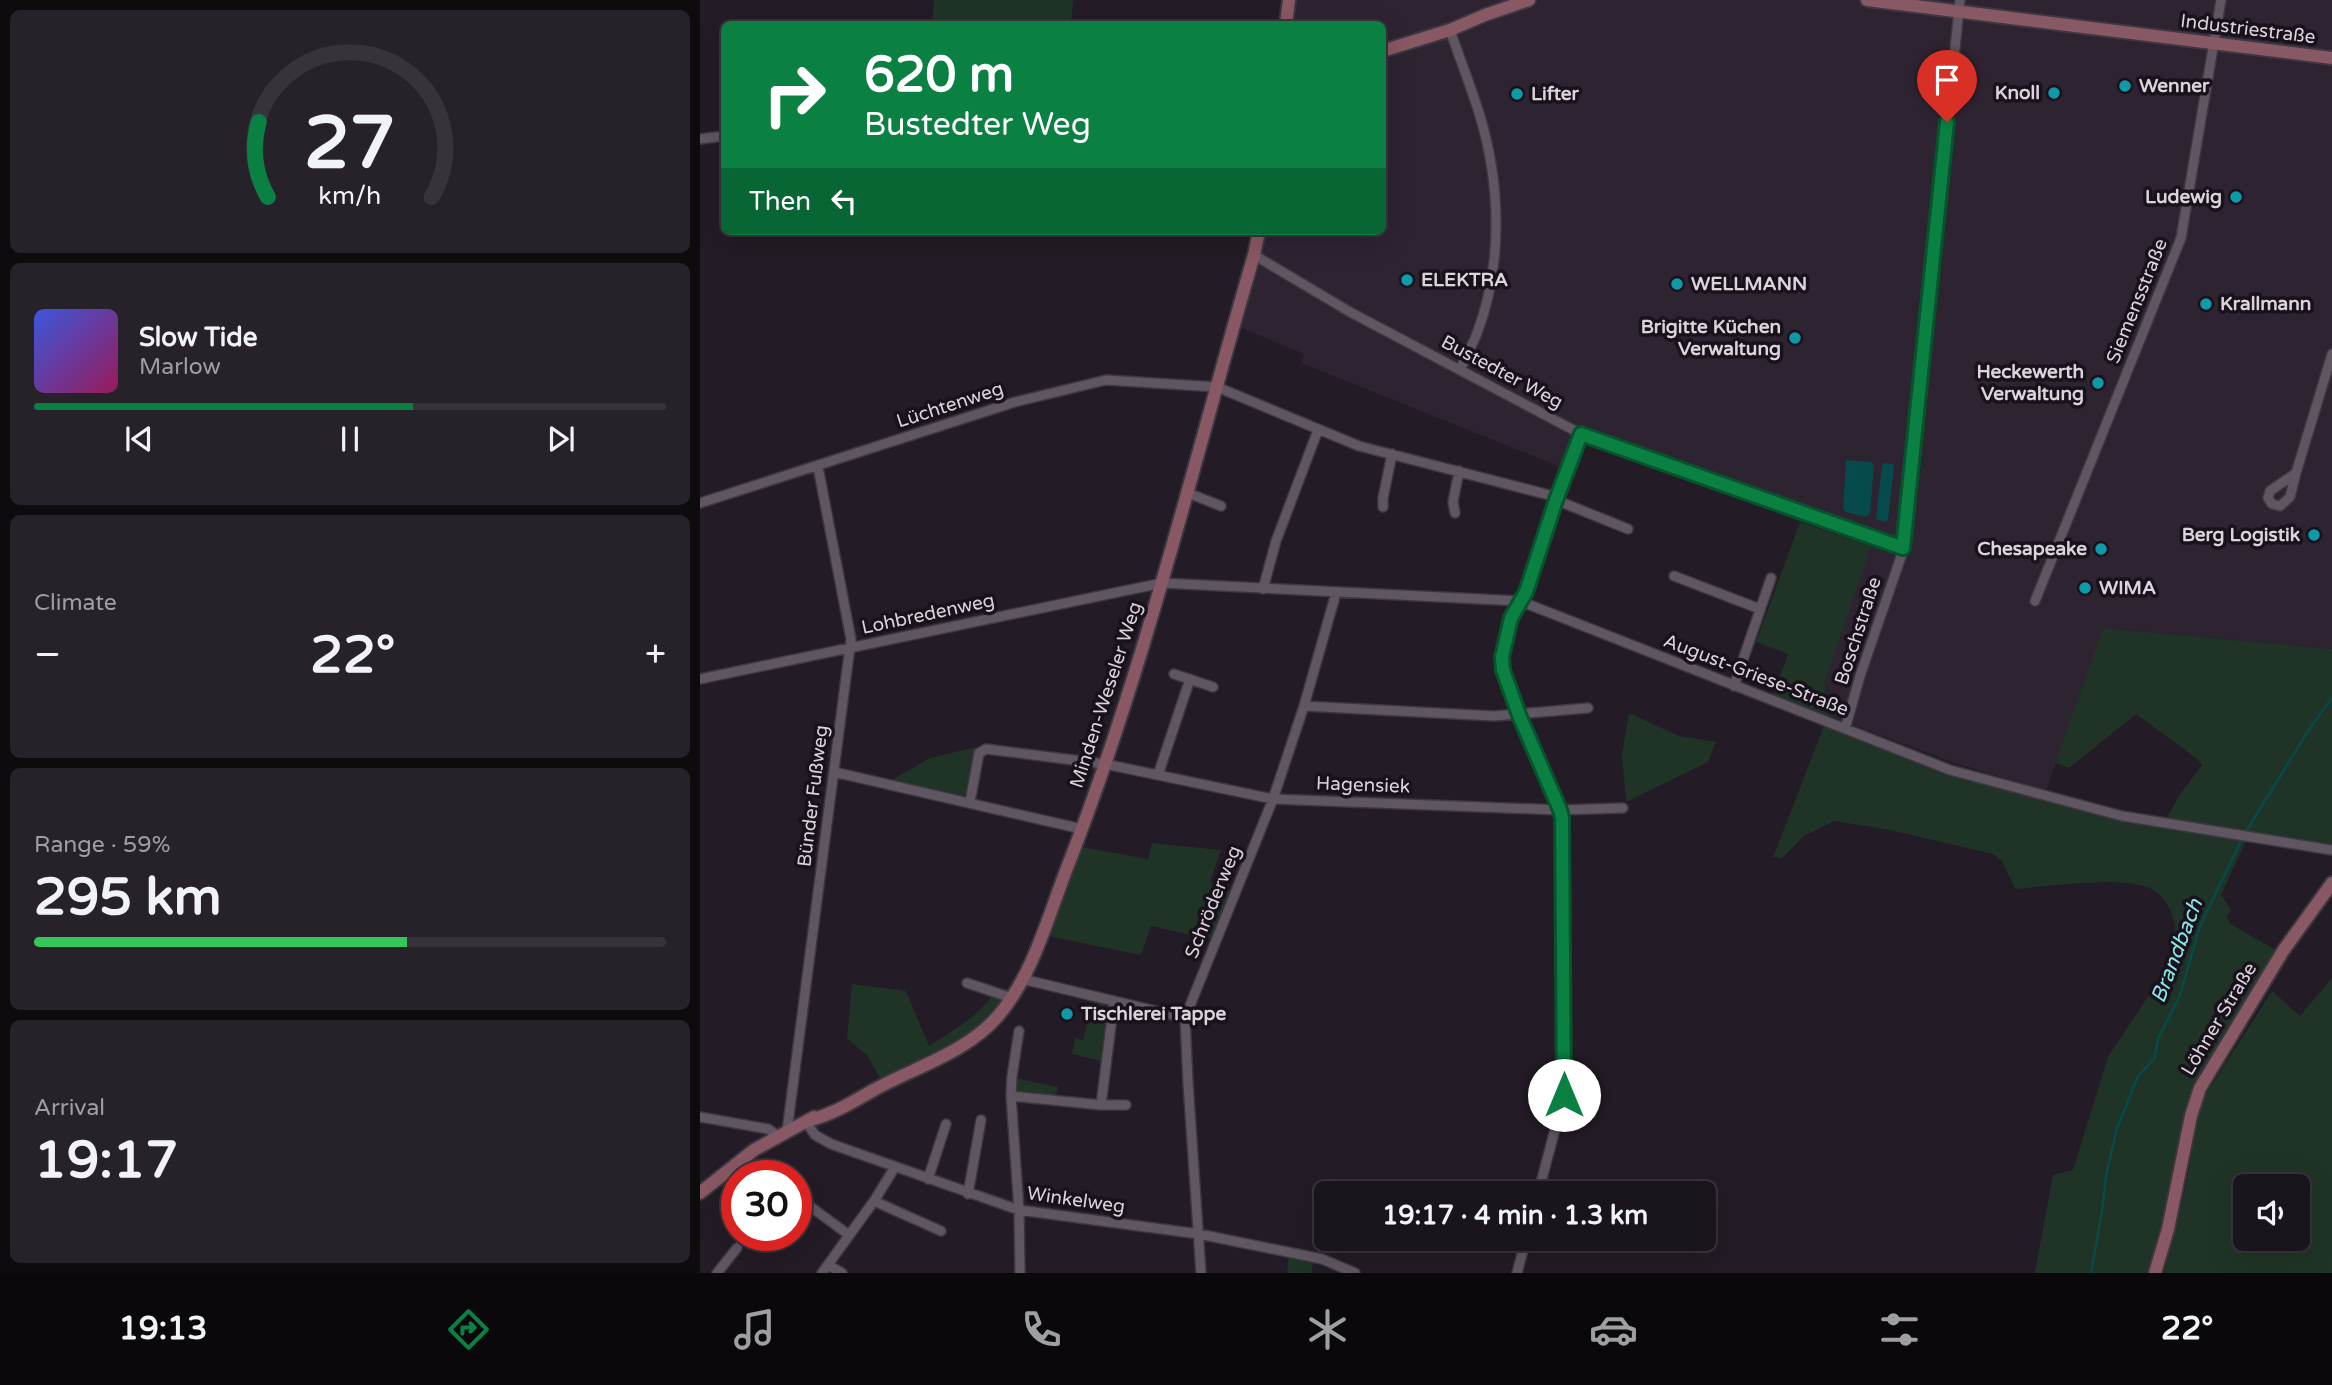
<!DOCTYPE html>
<html lang="en">
<head>
<meta charset="utf-8">
<style>
	body { margin:0; font-family:"Varela Round",sans-serif; background:#272129; color:#f1f3f6; height:100vh; display:flex; flex-direction:column; font-size:26px; white-space:nowrap }
	* { box-sizing:border-box; margin:0 }
	p { font-size:23px; color:#9f9ea3 }
	.icon { flex:none; width:38px; height:38px; fill:none; stroke:currentColor; stroke-width:2; stroke-linecap:round; stroke-linejoin:round }
	.map { position:relative; flex:1; overflow:hidden }
	.details { display:flex; flex-direction:column; gap:10px; padding:10px; background:#0e0b0f; width:700px }
	.details>* { flex:none }
	.hud { position:absolute; left:21px; top:21px; width:665px; height:214px; border-radius:10px; box-shadow:0 7px 28px #0002,0 0 0 2px #38333b; background:#0b8043; color:#fff; overflow:hidden }
	.buttons { position:absolute; left:1533px; top:1174px; display:grid; gap:14px }
	.buttons a { display:grid; place-items:center; width:77px; height:77px; border-radius:10px; background:#1a141c; box-shadow:0 7px 28px #0002,0 0 0 2px #38333b; font-size:35px }
	.speed { position:absolute; left:21px; top:1160px; display:flex; gap:14px; font-size:35px; font-weight:700; text-align:center }
	.speed>* { display:grid; place-content:center; width:91px; height:91px; border-radius:50%; background:#1a141c; box-shadow:0 7px 28px #0002,0 0 0 2px #38333b; line-height:1 }
	.speed .limit { border:10px solid #d22; background:#fff; color:#111 }
	.pin { position:absolute; display:grid; place-items:center; width:60px; height:60px; color:#fff; margin:-72px -30px; border-radius:50% 50% 50% 0; rotate:-45deg; box-shadow:0 0 7px #0007 }
	.pin .icon { rotate:45deg }
	.me { position:absolute; width:77px; margin:-38px; rotate:0deg; stroke-linejoin:round; filter:drop-shadow(0 0 5px #0008) }
	.turn { display:flex; align-items:center; gap:24px; height:147px; padding:0 28px; font-size:32px }
	.turn .icon { width:91px; height:91px; stroke-width:2.5 }
	.turn b { display:block; font-size:49px; line-height:60px }
	.then { display:flex; align-items:center; height:66px; padding:0 28px; background:#0003; gap:14px; font-size:26px }
	.big { font-size:52px; font-weight:700; line-height:1.1 }
	.details .tile { flex:1; display:flex; flex-direction:column; justify-content:center; gap:10px; min-width:0; padding:0 24px; border-radius:10px; background:#272129 }
	.details .dial { align-items:center; gap:0 }
	.dial svg { height:182px; overflow:visible; fill:none; stroke:#38333b; stroke-width:7; stroke-linecap:round; text-anchor:middle }
	.dial text { fill:#f1f3f6; stroke:none }
	.song { display:flex; align-items:center; gap:21px }
	.cover { width:84px; height:84px; border-radius:10px; background:linear-gradient(135deg,hsl(230 70% 55%),hsl(330 70% 35%)) }
	.played { height:7px; border-radius:4px; background:linear-gradient(90deg,#0b8043 60%,#38333b 60%) }
	.keys { display:flex; justify-content:space-around; direction:ltr }
	.heat { display:flex; justify-content:space-between; align-items:center; font-size:38px; direction:ltr }
	.charge { height:10px; border-radius:5px; background:linear-gradient(90deg,#34c759 59%,#38333b 0) }
	.trip { position:absolute; left:614px; top:1181px; width:402px; height:70px; border-radius:10px; background:#1a141c; box-shadow:0 7px 28px #0002,0 0 0 2px #38333b; font-weight:700; line-height:70px; text-align:center }
	.tab-bar { display:flex; height:112px; justify-content:space-around; align-items:center; background:#0a080b; color:#9f9ea3 }
	.tab-bar .icon { width:49px; height:49px }
	.tab-bar .selected { color:#0b8043 }
	.tab-bar b { font-size:32px; color:#f1f3f6 }
	main { display:flex; flex:1; min-height:0 }
	.map>svg:first-child { display:block }
	.built { fill:#2e2331 }
	.green { fill:#1f3426; fill-rule:evenodd }
	.water { fill:#064a4b }
	.lines { fill:none; stroke-linecap:round; stroke-linejoin:round }
	.stream { stroke:#064a4b; stroke-width:2.5 }
	.street-casing { stroke:#3d373f; stroke-width:12 }
	.secondary-casing { stroke:#3d373f; stroke-width:16 }
	.street { stroke:#605662; stroke-width:9 }
	.secondary { stroke:#885864; stroke-width:12 }
	.route-casing { stroke:#07532c; stroke-width:18 }
	.route { stroke:#0b8043; stroke-width:12 }
	.culture-dot { fill:#0f9aa8; stroke:#19111b; stroke-width:2.5 }
	.labels { text-anchor:middle; dominant-baseline:central; stroke-width:7; stroke-linejoin:round; paint-order:stroke }
	.street-label { font-size:19px; fill:#dad4db; stroke:#19111b }
	.poi-label { font-size:19px; font-weight:bold; fill:#dad4db; stroke:#19111b; text-anchor:start }
	.water-label { font-size:21px; font-style:italic; fill:#89e9e9; stroke:#19111b }
</style>
</head>
<body>
<main>
<section class="details">
<div class="tile dial"><svg viewBox="0 0 100 80">
<path d="M14 69A42 42 0 1 1 86 69"/>
<path d="M14 69A42 42 0 0 1 10 36" stroke="#0b8043"/>
<text x="50" y="56" font-size="32" font-weight="700">27</text>
<text x="50" y="72" font-size="11">km/h</text>
</svg></div>
<div class="tile">
<div class="song"><i class="cover"></i><div><b>Slow Tide</b><p>Marlow</p></div></div>
<div class="played"></div>
<div class="keys"><svg class="icon" aria-label="previous" viewBox="0 0 24 24"><path d="M18 5L8 12l10 7zM5 5v14"/></svg><svg class="icon" aria-label="pause" viewBox="0 0 24 24"><path d="M8 5v14M16 5v14"/></svg><svg class="icon" aria-label="next" viewBox="0 0 24 24"><path d="M6 5l10 7-10 7zM19 5v14"/></svg></div>
</div>
<div class="tile"><p>Climate</p>
<div class="heat"><a>−</a><b class="big">22°</b><a>+</a></div>
</div>
<div class="tile"><p>Range · 59%</p><b class="big">295 km</b><div class="charge"></div></div>
<div class="tile"><p>Arrival</p><b class="big">19:17</b></div>
</section>
<div class="map">
<svg width="1632" height="1273" viewBox="0 0 1632 1273">
	<rect width="100%" height="100%" fill="#231b25"/>
	<path class="built" d="M 596,0 L 1632,0 L 1632,649 L 1403,628 L 1346,791 L 1252,762 L 1131,717 L 1133,713 L 1126,702 L 1125,682 L 1174,535 L 892,432 L 874,441 L 863,468 L 601,363 L 604,354 L 539,327 L 564,231 L 682,231 L 682,24 L 592,24 Z"/>
	<path class="green" d="M 234,0 L 373,0 L 371,24 L 232,24 Z
		M 1100,522 L 1171,546 L 1125,682 L 1126,702 L 1133,713 L 1131,717 L 1073,695 L 1088,654 L 1056,642 Z
		M 1403,628 L 1632,649 L 1632,846 L 1466,819 L 1480,794 L 1502,765 L 1496,758 L 1436,714 L 1369,768 L 1355,763 Z
		M 929,713 L 979,736 L 1016,742 L 1008,762 L 926,802 L 922,755 Z
		M 1124,726 L 1165,740 L 1246,774 L 1427,823 L 1523,836 L 1546,841 L 1521,895 L 1531,910 L 1526,917 L 1532,925 L 1576,950 L 1492,1097 L 1460,1240 L 1450,1273 L 1336,1273 L 1335,1271 L 1353,1175 L 1373,1170 L 1408,1057 L 1476,955 C 1478,934 1475,905 1455,891 C 1430,874 1347,887 1315,889 L 1302,861 L 1293,854 L 1190,830 L 1134,821 L 1104,836 L 1082,858 L 1073,857 Z
		M 276,747 L 270,792 L 266,796 L 262,797 L 192,780 L 230,758 Z
		M 452,843 L 521,850 L 510,882 L 535,891 L 514,940 L 451,926 L 441,955 L 348,936 L 382,847 L 448,859 Z
		M 1632,978 L 1632,1273 L 1464,1273 L 1486,1185 L 1499,1105 L 1572,991 L 1600,1016 ZM 1545,1186 L 1598,1186 L 1598,1239 L 1545,1239 Z
		M 152,984 L 206,991 L 229,1046 C 252,1031 278,1017 293,994 L 306,999 C 271,1043 230,1058 181,1081 L 168,1056 L 147,1039 Z
		M 393,1001 C 400,1003 406,1003 408,1010 L 401,1061 L 372,1054 L 375,1038 L 383,1040 Z
		M 315,1078 L 358,1087 L 356,1096 L 313,1092 Z
		M 589,1255 L 614,1261 L 611,1273 L 587,1273 Z"/>
	<path class="water" d="M 1146,460 L 1171,462 L 1174,465 L 1170,514 L 1165,517 L 1146,512 L 1143,508 Z
		M 1185,463 L 1193,464 L 1194,468 L 1188,520 L 1185,522 L 1176,519 L 1182,465 Z"/>
	<g class="lines">
		<path class="stream" d="M 1545,833 L 1610,728 L 1632,698
			M 1391,1273 L 1402,1212 L 1406,1176 L 1417,1128 L 1438,1076 L 1454,1059 L 1458,1039 L 1480,995 L 1500,926 L 1542,839"/>
		<g class="street-casing">
			<path id="street" d="M 750,30 C 760,59 771,87 780,116 C 801,186 803,267 776,336 C 771,347 765,358 760,370
				M 0,139 L 24,136
				M 554,255 L 650,312 L 881,434 L 1204,548
				M 1596,473 L 1590,497 L 1580,506 L 1572,504 L 1568,498 L 1570,491 L 1596,473 L 1632,354
				M 488,493 L 521,506
				M 856,500 L 928,529
				M 0,503 L 315,402 L 406,380 L 517,387 L 659,446 L 857,497
				M 683,507 L 683,498 L 692,454
				M 755,513 L 753,502 L 759,471
				M 974,576 L 1060,609
				M 563,589 L 576,541 L 618,430
				M 1335,601 L 1481,238 L 1521,0
				M 474,674 L 513,687
				M 0,679 L 462,583 L 820,601 L 1250,770 L 1422,816 L 1632,850
				M 1034,686 L 1071,578
				M 604,706 L 794,716 L 888,708
				M 1145,729 L 1160,676 L 1204,548 L 1260,0
				M 134,772 L 382,829
				M 458,775 L 490,679
				M 270,802 L 279,753 L 286,749 L 405,764 L 573,799 L 860,810 L 923,808
				M 322,979 L 485,1018
				M 267,983 L 312,998
				M 319,1031 L 312,1076 L 311,1096 L 319,1210 L 320,1273
				M 311,1096 L 401,1105 L 414,1001
				M 401,1105 L 426,1105
				M 0,1117 L 68,1129 L 78,1136
				M 106,1122 L 115,1135 L 131,1144 L 319,1210 L 499,1234 L 622,1259 L 655,1273
				M 87,1131 L 151,639 L 118,467
				M 228,1179 L 246,1124
				M 268,1194 L 281,1120
				M 838,1194 L 864,1095 L 862,818 L 860,810 L 819,714 L 803,670 L 802,657 L 812,618 L 826,592 L 856,500 L 881,434
				M 174,1201 L 241,1231
				M 107,1204 L 149,1235
				M 128,1265 L 142,1273
				M 17,1273 L 37,1248
				M 122,1273 L 174,1201 L 195,1167
				M 501,1273 L 488,1083 L 485,1018 L 573,799 L 604,706 L 636,593
				M 817,1273 L 826,1239"/>
		</g>
		<g class="secondary-casing">
			<path id="secondary" d="M 1167,0 L 1632,58
				M 586,24 L 589,0
				M 682,51 L 750,30 L 785,15 L 829,0
				M 110,1120 C 133,1114 151,1103 172,1091 C 214,1067 265,1054 298,1016 C 333,975 348,917 367,868 C 445,669 494,460 554,255 L 559,231
				M 0,1193 L 54,1150 L 114,1117
				M 1455,1273 L 1468,1229 L 1491,1116 L 1500,1088 L 1583,951 L 1632,883"/>
		</g>
		<use href="#street" class="street"/>
		<use href="#secondary" class="secondary"/>
	</g>
	<g class="lines">
		<g class="route-casing">
			<path id="route" d="M 864,1095 L 862,818 L 860,810 L 819,715 L 803,670 L 802,657 L 811,618 L 826,592 L 856,500 L 881,434 L 1203,548 L 1247,122"/>
		</g>
		<use href="#route" class="route"/>
	</g>
	<g class="culture-dot">
		<circle cx="1425" cy="86" r="7"/>
		<circle cx="1354" cy="93" r="7"/>
		<circle cx="817" cy="94" r="7"/>
		<circle cx="1536" cy="197" r="7"/>
		<circle cx="707" cy="280" r="7"/>
		<circle cx="977" cy="284" r="7"/>
		<circle cx="1506" cy="304" r="7"/>
		<circle cx="1095" cy="338" r="7"/>
		<circle cx="1398" cy="383" r="7"/>
		<circle cx="1614" cy="535" r="7"/>
		<circle cx="1401" cy="549" r="7"/>
		<circle cx="1385" cy="588" r="7"/>
		<circle cx="367" cy="1014" r="7"/>
	</g>
	<g class="labels">
		<g class="street-label">
			<text transform="translate(1548 29) rotate(7)">Industriestraße</text>
			<text transform="translate(1437 301) rotate(-68)">Siemensstraße</text>
			<text transform="translate(802 372) rotate(28)">Bustedter Weg</text>
			<text transform="translate(250 405) rotate(-18)">Lüchtenweg</text>
			<text transform="translate(228 614) rotate(-12)">Lohbredenweg</text>
			<text transform="translate(1158 631) rotate(-72)">Boschstraße</text>
			<text transform="translate(1056 675) rotate(21)">August-Griese-Straße</text>
			<text transform="translate(406 695) rotate(-72)">Minden-Weseler Weg</text>
			<text transform="translate(663 785) rotate(2)">Hagensiek</text>
			<text transform="translate(113 796) rotate(-83)">Bünder Fußweg</text>
			<text transform="translate(513 902) rotate(-68)">Schröderweg</text>
			<text transform="translate(1519 1019) rotate(-59)">Löhner Straße</text>
			<text transform="translate(376 1200) rotate(8)">Winkelweg</text>
		</g>
		<g class="poi-label">
			<text x="1439" y="86">Wenner</text>
			<text x="1340" y="93" text-anchor="end">Knoll</text>
			<text x="831" y="94">Lifter</text>
			<text x="1522" y="197" text-anchor="end">Ludewig</text>
			<text x="721" y="280">ELEKTRA</text>
			<text x="991" y="284">WELLMANN</text>
			<text x="1520" y="304">Krallmann</text>
			<text x="1081" y="327" text-anchor="end">Brigitte Küchen<tspan x="1081" dy="22">Verwaltung</tspan></text>
			<text x="1384" y="372" text-anchor="end">Heckewerth<tspan x="1384" dy="22">Verwaltung</tspan></text>
			<text x="1600" y="535" text-anchor="end">Berg Logistik</text>
			<text x="1387" y="549" text-anchor="end">Chesapeake</text>
			<text x="1399" y="588">WIMA</text>
			<text x="381" y="1014">Tischlerei Tappe</text>
		</g>
		<g class="water-label">
			<text transform="translate(1477 951) rotate(-69)">Brandbach</text>
		</g>
	</g>
</svg>
<div class="buttons">
<a><svg class="icon" aria-label="sound" viewBox="0 0 24 24"><path d="M4 9h4l5-4v14l-5-4H4zM17 9q2 3 0 6"/></svg></a>
</div>
<div class="speed"><div class="limit">30</div></div>
<div class="pin" style="left:1247px;top:122px;background:#d93025"><svg class="icon" aria-label="arrive" viewBox="0 0 24 24"><path d="M6 21V4h12l-3 4 3 4H6"/></svg></div>
<svg class="me" style="left:864px;top:1095px" viewBox="-20 -20 40 40"><circle r="19" fill="#fff"/><path d="M0-13L10 11 0 6-10 11z" fill="#0b8043"/></svg>
<div class="trip">19:17 · 4 min · 1.3 km</div>
<div class="hud">
<div class="turn"><svg class="icon" aria-label="right" viewBox="0 0 24 24"><path d="M7 20v-9h11M14 6l5 5-5 5"/></svg><div><b>620 m</b>Bustedter Weg</div></div>
<div class="then">Then<svg class="icon" aria-label="left" viewBox="0 0 24 24"><path d="M17 20v-9H6M10 6l-5 5 5 5"/></svg></div>
</div>
</div>
</main>
<nav class="tab-bar">
<b>19:13</b>
<svg class="icon selected" aria-label="directions" viewBox="0 0 24 24"><path d="M12 3l9 9-9 9-9-9zM9 14v-3h6M13 9l2 2-2 2"/></svg>
<svg class="icon" aria-label="music" viewBox="0 0 24 24"><path d="M9 18V5l10-2v13"/><circle cx="6" cy="18" r="3"/><circle cx="16" cy="16" r="3"/></svg>
<svg class="icon" aria-label="phone" viewBox="0 0 24 24"><path d="M5 4h4l2 5-3 2q2 4 5 5l2-3 5 2v4C11 20 4 13 5 4z"/></svg>
<svg class="icon" aria-label="climate" viewBox="0 0 24 24"><path d="M12 3v18M4 7l16 10M4 17L20 7"/></svg>
<svg class="icon" aria-label="car" viewBox="0 0 24 24"><path d="M5 17H2v-5l4-1 3-4h7l3 4 3 1v5h-3M9 17h6M6 11h13"/><circle cx="7" cy="17" r="2"/><circle cx="17" cy="17" r="2"/></svg>
<svg class="icon" aria-label="filters" viewBox="0 0 24 24"><path d="M4 7h16M4 17h16"/><circle cx="9" cy="7" r="2"/><circle cx="15" cy="17" r="2"/></svg>
<b>22°</b>
</nav>
</body>
</html>
